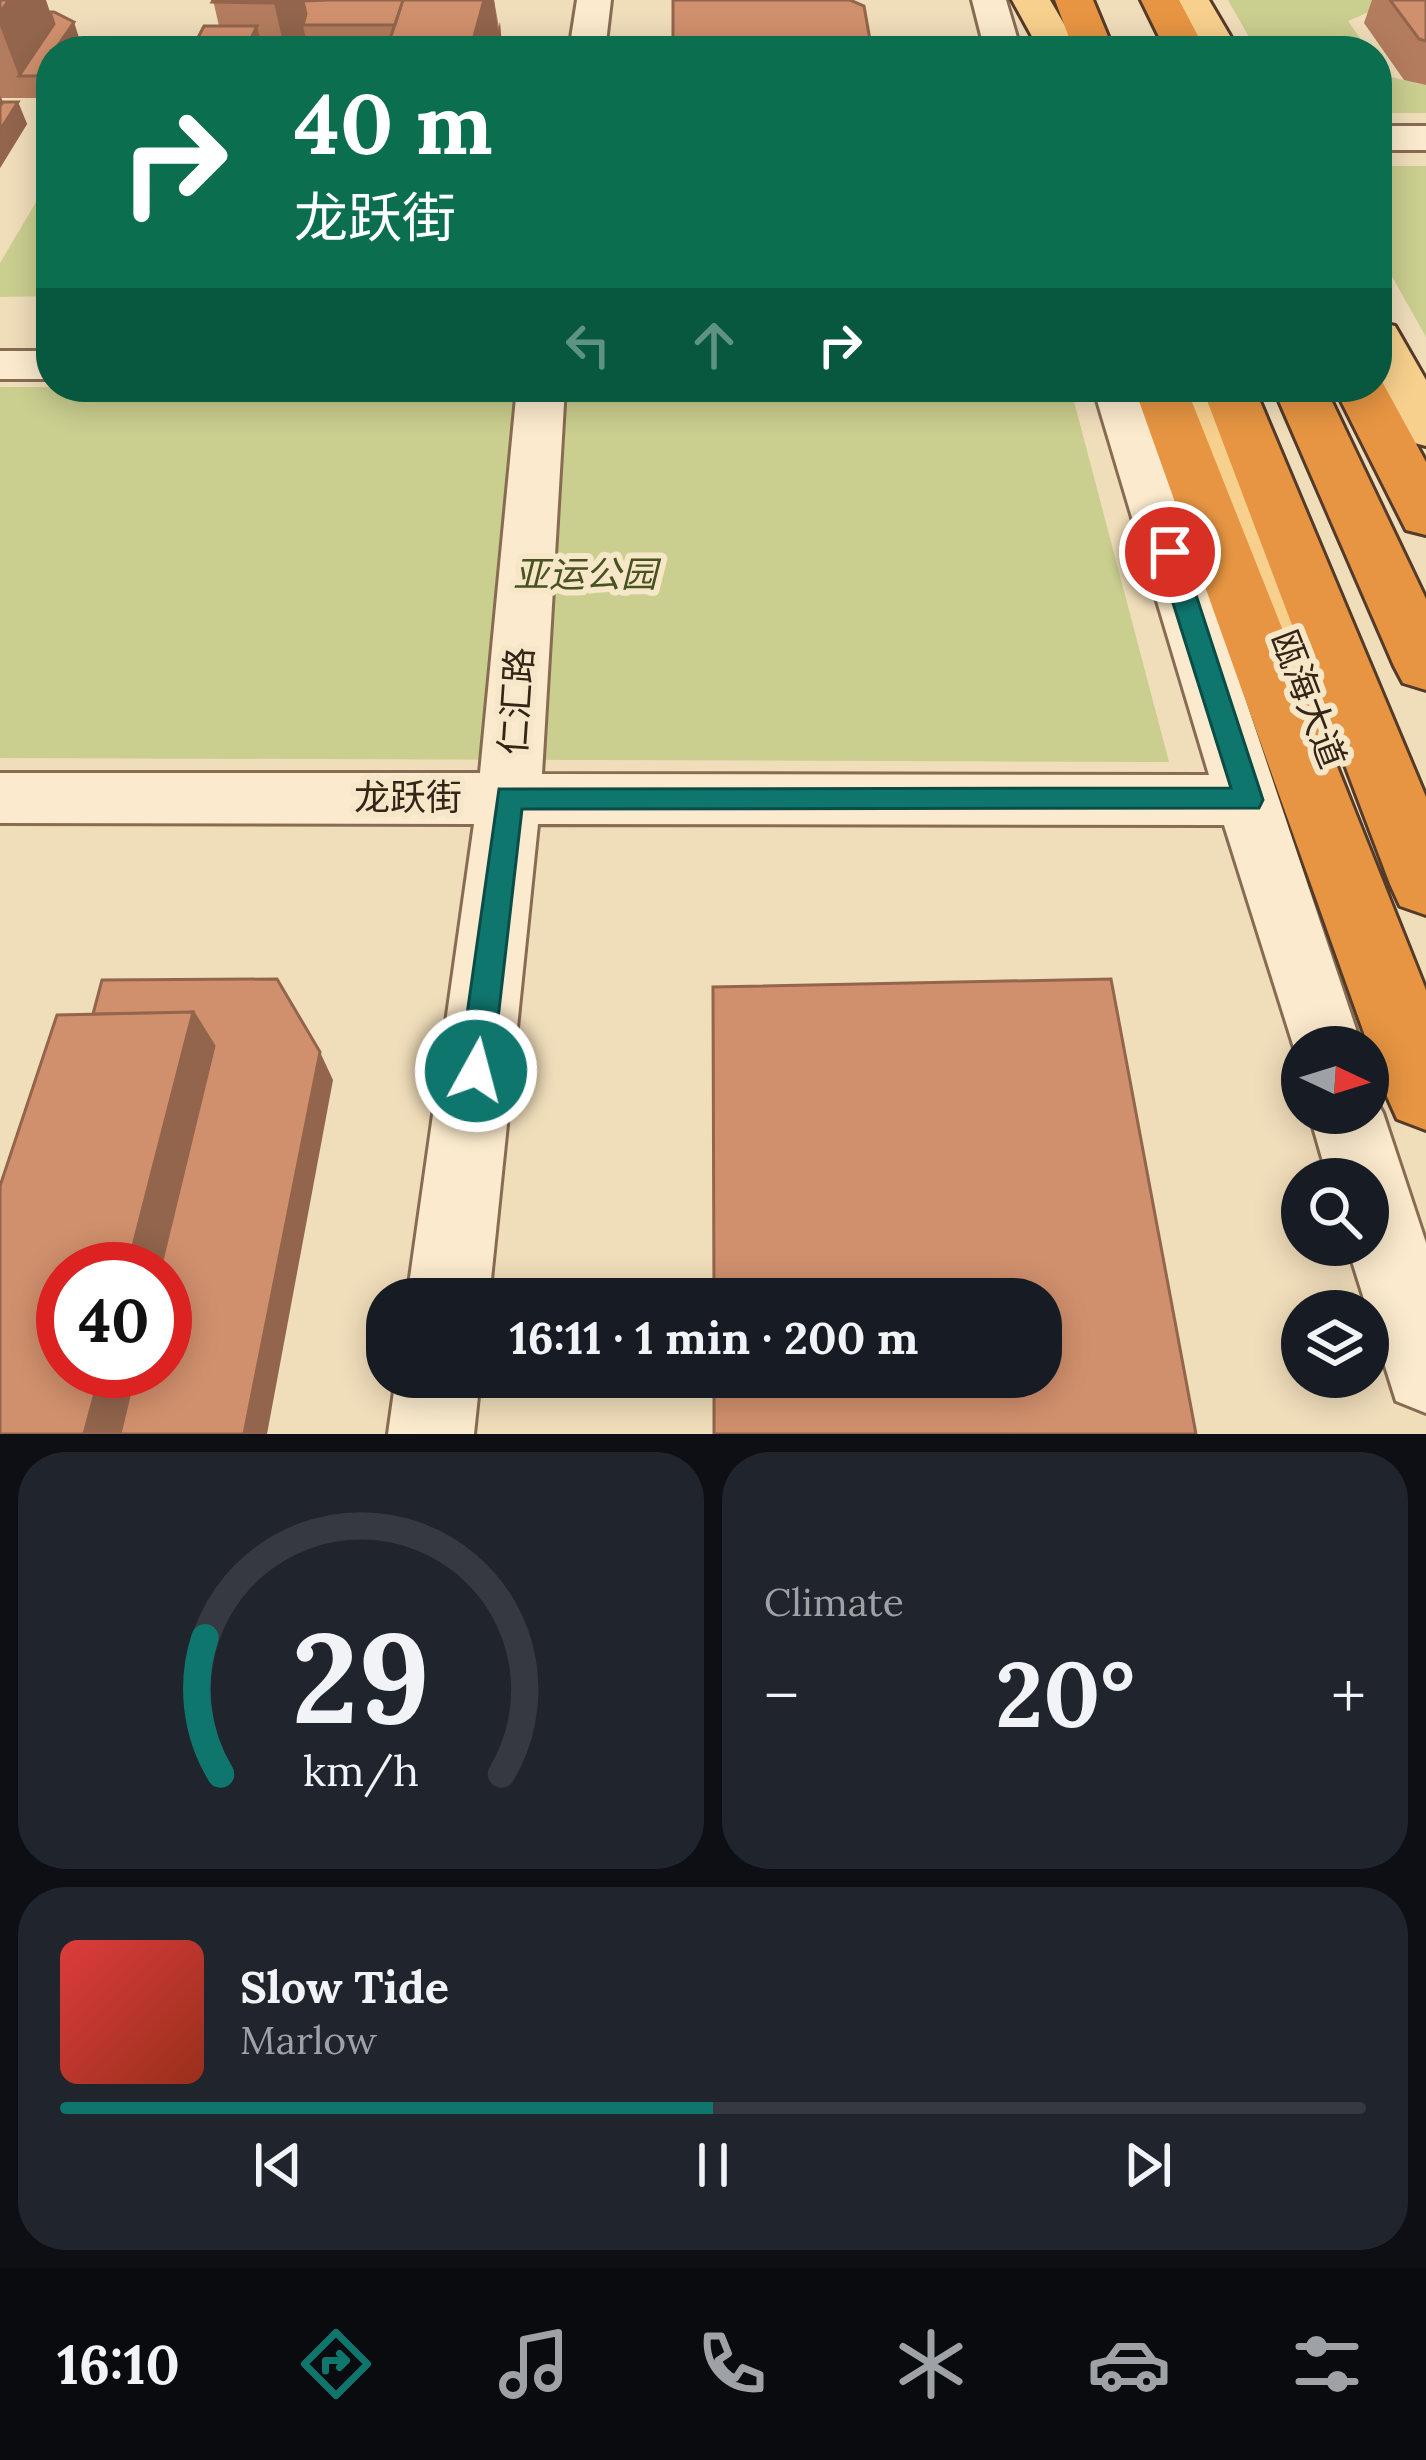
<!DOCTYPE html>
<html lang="en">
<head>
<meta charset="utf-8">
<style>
	body { margin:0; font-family:Lora,"Noto Sans SC",serif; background:#20242c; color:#f1f3f6; height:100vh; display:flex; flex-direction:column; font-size:45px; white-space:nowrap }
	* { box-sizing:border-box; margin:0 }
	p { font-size:39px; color:#9ea1a6 }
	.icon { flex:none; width:66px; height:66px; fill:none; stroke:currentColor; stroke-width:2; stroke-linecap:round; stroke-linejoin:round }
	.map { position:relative; height:1434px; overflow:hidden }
	.details { display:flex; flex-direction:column; gap:18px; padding:18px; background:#0d0f14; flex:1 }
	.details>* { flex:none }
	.guide { position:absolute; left:36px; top:36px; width:1356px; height:366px; border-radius:48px; box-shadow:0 6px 30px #0003; background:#0b6e4f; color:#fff; overflow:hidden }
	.needle { width:78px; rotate:94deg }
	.buttons { position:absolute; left:1281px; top:1026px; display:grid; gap:24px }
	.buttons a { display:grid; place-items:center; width:108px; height:108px; border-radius:50%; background:#171b24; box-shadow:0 6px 30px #0003; font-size:60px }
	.speed { position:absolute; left:36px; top:1242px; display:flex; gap:24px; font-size:60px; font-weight:700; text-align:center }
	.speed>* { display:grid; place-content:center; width:156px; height:156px; border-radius:50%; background:#171b24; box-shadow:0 6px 30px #0003; line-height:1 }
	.speed .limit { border:18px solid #d22; background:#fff; color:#111 }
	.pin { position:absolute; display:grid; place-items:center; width:102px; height:102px; color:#fff; margin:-51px; border:6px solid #fff; border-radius:50%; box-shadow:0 3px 12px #0007 }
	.me { position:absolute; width:132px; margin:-66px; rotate:7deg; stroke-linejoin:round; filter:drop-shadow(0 0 9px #0008) }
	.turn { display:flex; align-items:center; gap:42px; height:252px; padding:0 60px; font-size:54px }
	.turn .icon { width:156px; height:156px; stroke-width:2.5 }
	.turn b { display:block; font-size:84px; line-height:102px }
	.lanes { display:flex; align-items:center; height:114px; padding:0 60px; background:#0003; justify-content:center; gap:60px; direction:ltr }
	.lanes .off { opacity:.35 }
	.big { font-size:90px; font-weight:800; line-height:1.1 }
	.details .card { flex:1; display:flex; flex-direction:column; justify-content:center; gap:18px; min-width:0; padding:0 42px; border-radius:48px; background:#20242c }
	.details .dial { align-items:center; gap:0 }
	.dial svg { height:312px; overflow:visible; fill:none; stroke:#363941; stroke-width:7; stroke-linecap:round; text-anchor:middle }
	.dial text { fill:#f1f3f6; stroke:none }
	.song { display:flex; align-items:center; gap:36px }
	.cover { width:144px; height:144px; border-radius:18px; background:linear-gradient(135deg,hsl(0 70% 55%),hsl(10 70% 35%)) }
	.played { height:12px; border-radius:6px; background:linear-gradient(90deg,#0f766e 50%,#363941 50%) }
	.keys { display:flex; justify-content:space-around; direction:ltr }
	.heat { display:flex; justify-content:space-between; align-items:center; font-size:66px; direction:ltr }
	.details .tiles { flex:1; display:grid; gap:18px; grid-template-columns:1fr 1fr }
	.card:last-child { grid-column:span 2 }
	.trip { position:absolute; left:366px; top:1278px; width:696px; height:120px; border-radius:48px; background:#171b24; box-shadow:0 6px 30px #0003; font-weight:800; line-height:120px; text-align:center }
	.tab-bar { display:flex; height:192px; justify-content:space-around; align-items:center; background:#090b0e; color:#9ea1a6 }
	.tab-bar .icon { width:84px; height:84px }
	.tab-bar .current { color:#0f766e }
	.tab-bar b { font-size:54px; color:#f1f3f6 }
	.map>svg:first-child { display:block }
	.green { fill:#cace8e }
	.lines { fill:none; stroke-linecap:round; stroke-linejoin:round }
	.minor-casing { stroke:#876c53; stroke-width:6 }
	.major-casing { stroke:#543a29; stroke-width:6 }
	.highway-casing { stroke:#543a29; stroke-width:6 }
	.minor { fill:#fbeacd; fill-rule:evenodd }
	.major { fill:#f7d08d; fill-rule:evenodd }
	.highway { fill:#e79542; fill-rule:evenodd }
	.wall { fill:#b47c5e }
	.shaded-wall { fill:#92654c }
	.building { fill:#d1906d; stroke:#92654c; stroke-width:3 }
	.route { fill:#0f766e; stroke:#0a4d48; stroke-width:3 }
	.labels { text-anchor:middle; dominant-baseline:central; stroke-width:12; stroke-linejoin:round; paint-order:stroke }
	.park-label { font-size:36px; font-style:italic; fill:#49531f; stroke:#f7e7c9 }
	.street-label { font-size:36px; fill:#352519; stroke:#f7e7c9 }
</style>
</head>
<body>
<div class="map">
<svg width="1426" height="1434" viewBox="0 0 1426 1434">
	<rect width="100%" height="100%" fill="#f0ddba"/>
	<path class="green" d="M 1228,0 L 1375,0 L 1369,12 L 1348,21 L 1369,51 L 1257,51 Z
		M 1377,63 L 1386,76 L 1426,85 L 1426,113 L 1377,113 Z
		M 1377,166 L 1426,166 L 1426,337 L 1377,250 Z
		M 51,177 L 51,296 L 0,297 L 0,263 Z
		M 0,387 L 1071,390 L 1169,762 L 0,758 Z"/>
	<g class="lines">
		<g class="minor-casing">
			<path id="minor" d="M 577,0 L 611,0 L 605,51 L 569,51 Z
				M 972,0 L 1006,0 L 1021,51 L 985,51 Z
				M 1377,126 L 1426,126 L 1426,150 L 1377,150 Z
				M 0,351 L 51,351 L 51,379 L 0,379 Z
				M 517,387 L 565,387 L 542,774 L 1209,775 L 1093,387 L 1141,387 L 1362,1047 L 1302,1047 L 1301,1070 L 1224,825 L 538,824 L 489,1299 L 407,1299 L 474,824 L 0,823 L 0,773 L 480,773 Z
				M 1368,1086 L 1383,1113 L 1426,1243 L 1426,1413 L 1396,1401 L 1347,1245 L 1368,1245 L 1368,1179 L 1328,1179 L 1309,1113 L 1368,1113 Z
				M 396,1377 L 480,1377 L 474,1434 L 388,1434 Z"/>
		</g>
		<g class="major-casing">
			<path id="major" d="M 1012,0 L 1050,0 L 1080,51 L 1040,51 Z
				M 1171,0 L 1209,0 L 1239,51 L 1199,51 Z
				M 1377,322 L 1395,326 L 1426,380 L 1426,446 L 1407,441 L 1377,387 Z
				M 1166,387 L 1218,387 L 1354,732 L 1345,750 L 1321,758 L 1297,750 L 1288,732 Z"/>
		</g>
		<g class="highway-casing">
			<path id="highway" d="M 1055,0 L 1093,0 L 1114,51 L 1074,51 Z
				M 1141,0 L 1179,0 L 1206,51 L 1166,51 Z
				M 1379,376 L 1426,462 L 1426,535 L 1406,530 L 1334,387 L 1377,387 Z
				M 1134,387 L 1186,387 L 1426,990 L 1426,1130 L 1397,1119 L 1385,1092 Z
				M 1202,387 L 1254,387 L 1426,797 L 1426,915 L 1400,906 L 1390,884 Z
				M 1273,387 L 1325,387 L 1426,599 L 1426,690 L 1403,683 L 1394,666 Z"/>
		</g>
		<use href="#minor" class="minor"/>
		<use href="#major" class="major"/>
		<use href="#highway" class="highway"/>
	</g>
	<path class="wall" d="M 0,0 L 50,12 L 81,44 L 45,98 L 1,98 L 3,102 L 18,102 L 27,124 L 0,168 Z
		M 213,0 L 494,0 L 502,44 L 501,51 L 386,51 L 388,47 L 307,45 L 305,51 L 191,51 L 219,26 Z
		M 1372,0 L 1426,0 L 1426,85 L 1404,80 L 1364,23 Z"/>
	<path class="shaded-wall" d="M 9,0 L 46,0 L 60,42 L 74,22 L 81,44 L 76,51 L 51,51 L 51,89 L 45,98 L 37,76 L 19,76 L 0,26 L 0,12 Z
		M 275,0 L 303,0 L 308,25 L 303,25 L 307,45 L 305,51 L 285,51 L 274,3 Z
		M 484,0 L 494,0 L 498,30 L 500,22 L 502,44 L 501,51 L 470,51 Z
		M 257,26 L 263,51 L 245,51 Z
		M 0,95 L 9,117 L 18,102 L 27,124 L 0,168 Z
		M 193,1012 L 231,1075 L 165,1269 L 127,1269 Z
		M 320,1052 L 333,1080 L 267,1434 L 244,1434 Z
		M 101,1371 L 163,1371 L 148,1434 L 84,1434 Z"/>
	<path class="building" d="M 0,0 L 9,0 L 0,12 Z
		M 213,0 L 275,0 L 274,3 L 212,2 Z
		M 328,0 L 403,0 L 395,25 L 303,25 L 306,14 L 303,1 Z
		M 403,0 L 484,0 L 470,51 L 386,51 Z
		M 673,0 L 850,0 L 864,6 L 872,51 L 673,51 Z
		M 1390,0 L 1426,0 L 1426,41 L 1419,39 Z
		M 50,12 L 54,12 L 74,22 L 54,51 L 51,51 L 51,55 L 37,76 L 19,76 L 54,24 Z
		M 204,26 L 257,26 L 245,51 L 191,51 Z
		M 3,102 L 18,102 L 0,130 L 0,106 Z
		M 277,979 L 320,1052 L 244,1434 L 120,1434 L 135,1371 L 165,1371 L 165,1269 L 160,1269 L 214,1046 L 193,1012 L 93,1014 L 102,980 Z
		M 1111,979 L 1196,1434 L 714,1434 L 714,1377 L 1041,1377 L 1041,1299 L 714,1299 L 713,987 Z
		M 193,1012 L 127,1269 L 63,1269 L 63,1371 L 101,1371 L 84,1434 L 0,1434 L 0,1186 L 57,1015 Z"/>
	<path class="route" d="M 1170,544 L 1182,552 L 1263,800 L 1259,808 L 522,809 L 492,1071 L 487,1082 L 476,1086 L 464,1082 L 459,1071 L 499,789 L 1231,788 L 1157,552 Z"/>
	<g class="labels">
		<g class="park-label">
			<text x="585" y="574">亚运公园</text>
		</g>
		<g class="street-label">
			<text transform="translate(1309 699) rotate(69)">瓯海大道</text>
			<text transform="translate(516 701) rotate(-86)">仁汇路</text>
			<text x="408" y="797">龙跃街</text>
		</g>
	</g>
</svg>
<div class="buttons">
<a><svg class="needle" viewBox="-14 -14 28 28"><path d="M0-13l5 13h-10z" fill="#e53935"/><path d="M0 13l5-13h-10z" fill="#9ea1a6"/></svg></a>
<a><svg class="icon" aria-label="search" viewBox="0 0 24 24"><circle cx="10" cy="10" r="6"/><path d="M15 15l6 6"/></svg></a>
<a><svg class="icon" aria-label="layers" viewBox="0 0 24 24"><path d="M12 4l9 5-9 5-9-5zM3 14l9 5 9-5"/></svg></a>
</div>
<div class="speed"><div class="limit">40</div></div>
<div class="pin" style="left:1170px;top:552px;background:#d93025"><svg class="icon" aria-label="arrive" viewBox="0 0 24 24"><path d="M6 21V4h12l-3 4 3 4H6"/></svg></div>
<svg class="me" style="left:476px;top:1071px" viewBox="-20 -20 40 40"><circle r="17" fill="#0f766e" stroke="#fff" stroke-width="3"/><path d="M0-11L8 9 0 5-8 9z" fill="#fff"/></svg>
<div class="trip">16:11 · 1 min · 200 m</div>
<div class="guide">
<div class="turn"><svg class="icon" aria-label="right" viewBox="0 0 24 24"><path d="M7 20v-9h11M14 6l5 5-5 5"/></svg><div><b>40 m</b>龙跃街</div></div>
<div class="lanes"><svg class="icon off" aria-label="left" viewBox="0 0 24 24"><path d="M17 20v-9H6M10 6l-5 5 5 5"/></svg><svg class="icon off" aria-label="ahead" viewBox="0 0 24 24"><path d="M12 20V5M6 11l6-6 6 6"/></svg><svg class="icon" aria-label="right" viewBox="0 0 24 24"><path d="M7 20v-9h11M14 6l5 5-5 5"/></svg></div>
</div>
</div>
<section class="details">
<div class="tiles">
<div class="card dial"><svg viewBox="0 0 100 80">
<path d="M14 69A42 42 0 1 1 86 69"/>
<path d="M14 69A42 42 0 0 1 10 34" stroke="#0f766e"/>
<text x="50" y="56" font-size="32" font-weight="700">29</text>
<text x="50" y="72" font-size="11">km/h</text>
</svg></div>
<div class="card"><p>Climate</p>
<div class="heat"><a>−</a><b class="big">20°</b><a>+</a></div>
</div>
<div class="card">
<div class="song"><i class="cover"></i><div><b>Slow Tide</b><p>Marlow</p></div></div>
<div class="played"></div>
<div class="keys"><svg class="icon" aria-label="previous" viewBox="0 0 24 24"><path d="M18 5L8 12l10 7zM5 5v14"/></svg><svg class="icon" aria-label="pause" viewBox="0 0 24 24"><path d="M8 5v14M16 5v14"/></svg><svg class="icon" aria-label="next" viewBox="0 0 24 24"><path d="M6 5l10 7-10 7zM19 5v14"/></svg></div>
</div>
</div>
</section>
<nav class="tab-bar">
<b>16:10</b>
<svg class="icon current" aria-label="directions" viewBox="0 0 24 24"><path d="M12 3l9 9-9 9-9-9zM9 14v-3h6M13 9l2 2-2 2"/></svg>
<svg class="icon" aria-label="music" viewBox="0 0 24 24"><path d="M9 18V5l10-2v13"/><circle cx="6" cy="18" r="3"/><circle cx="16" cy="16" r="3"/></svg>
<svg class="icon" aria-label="phone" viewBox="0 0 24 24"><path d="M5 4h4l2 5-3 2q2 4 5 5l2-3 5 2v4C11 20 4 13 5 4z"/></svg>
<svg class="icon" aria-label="climate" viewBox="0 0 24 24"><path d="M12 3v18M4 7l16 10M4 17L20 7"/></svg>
<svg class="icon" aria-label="car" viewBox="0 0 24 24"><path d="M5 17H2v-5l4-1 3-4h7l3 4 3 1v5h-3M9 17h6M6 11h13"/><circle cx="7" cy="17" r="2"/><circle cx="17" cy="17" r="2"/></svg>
<svg class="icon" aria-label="filters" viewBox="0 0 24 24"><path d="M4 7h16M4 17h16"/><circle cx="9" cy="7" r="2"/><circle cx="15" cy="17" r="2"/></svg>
</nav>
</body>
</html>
